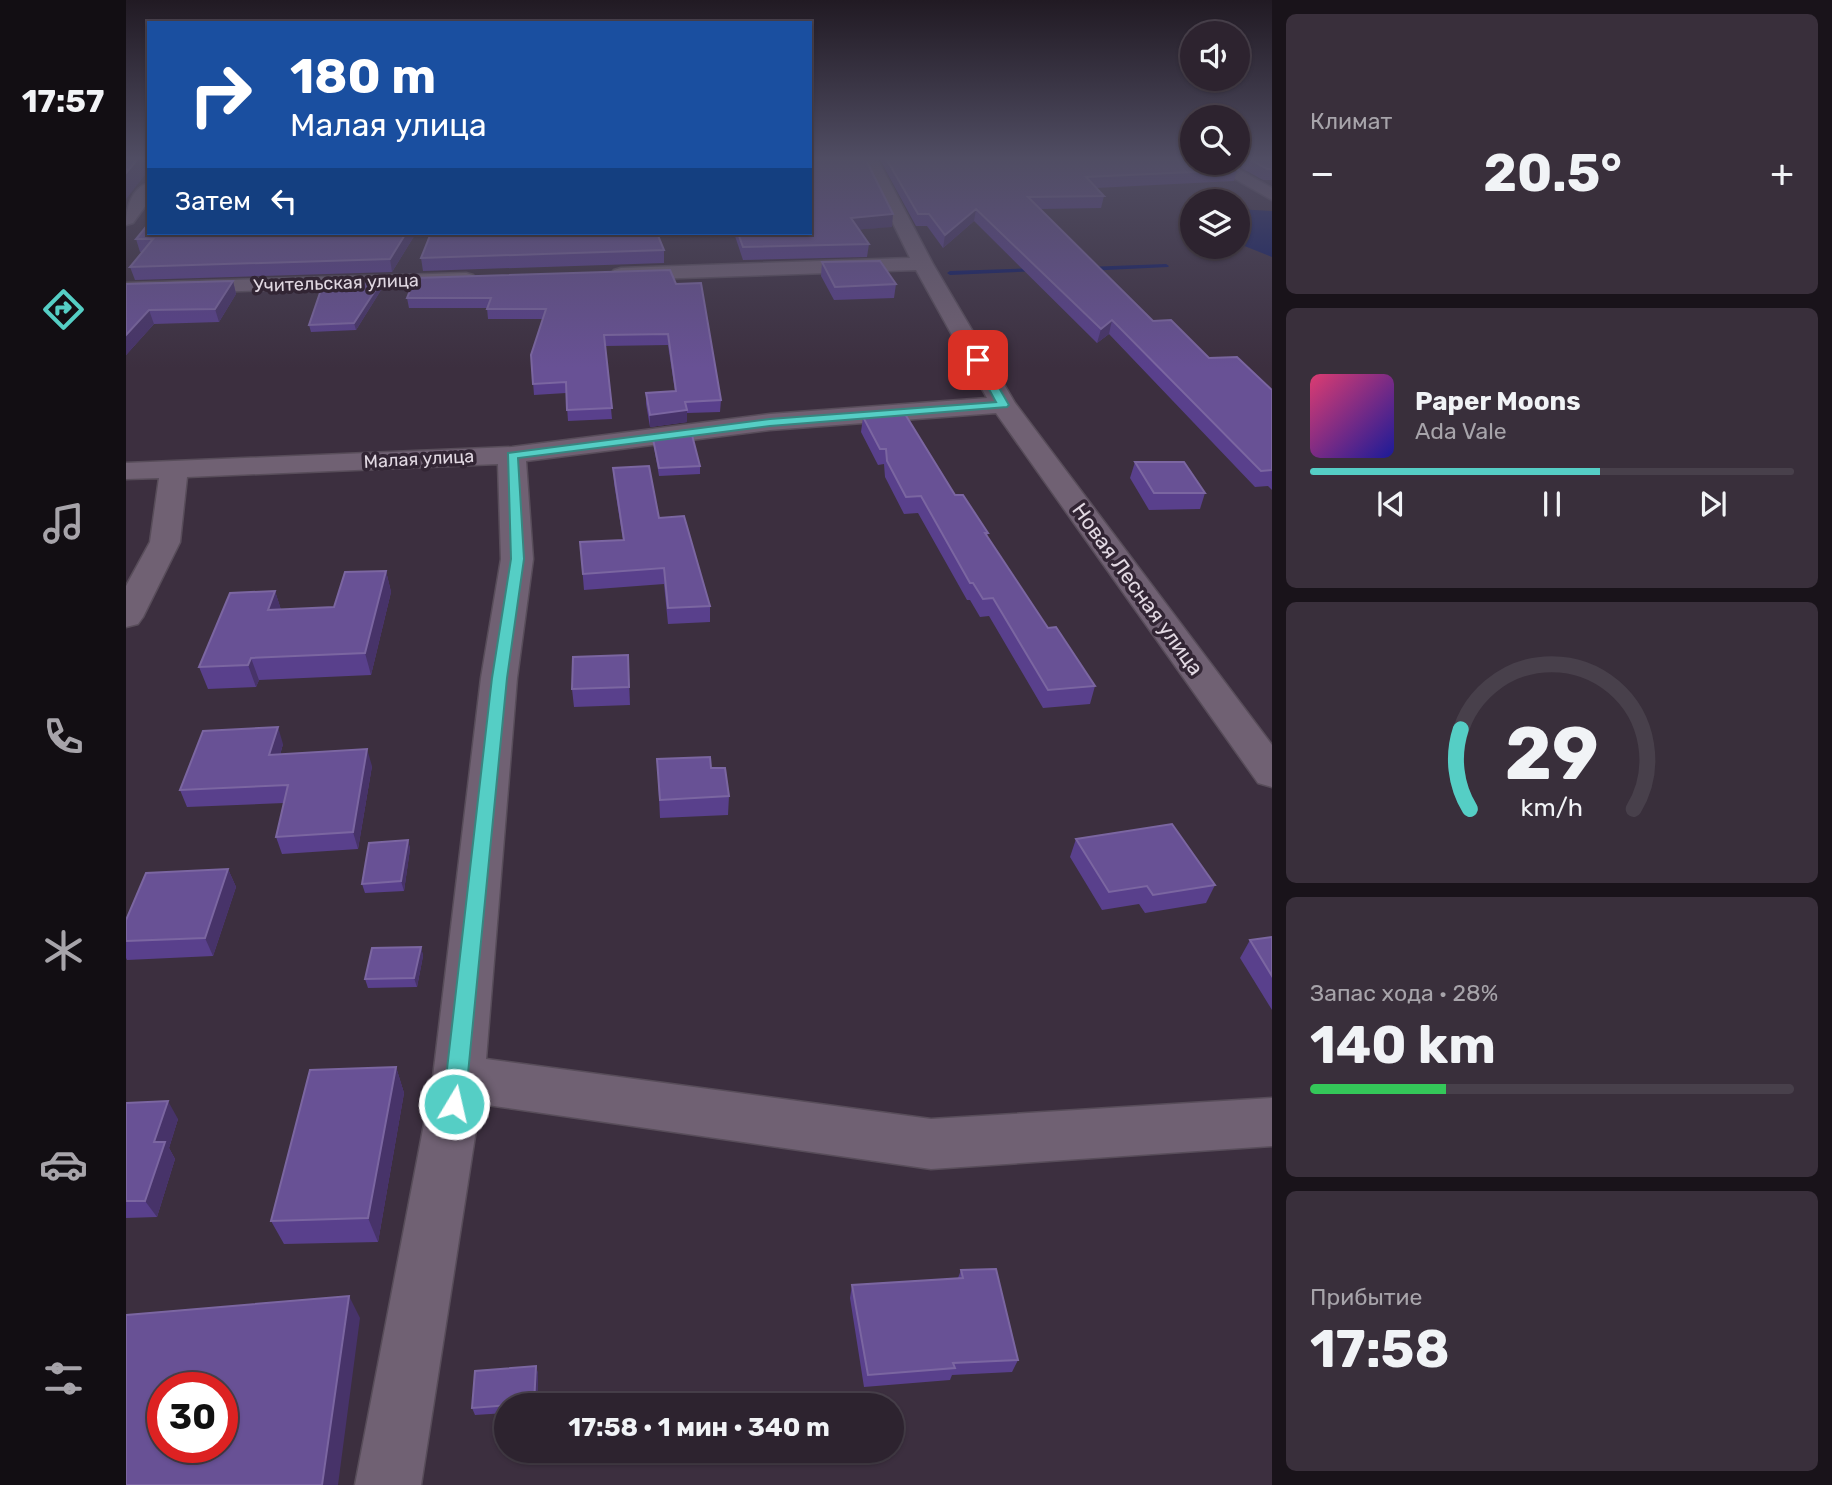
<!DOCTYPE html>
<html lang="ru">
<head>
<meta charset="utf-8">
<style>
	body { margin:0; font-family:Rubik,sans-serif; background:#392f3b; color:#f1f3f6; height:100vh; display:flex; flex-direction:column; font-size:26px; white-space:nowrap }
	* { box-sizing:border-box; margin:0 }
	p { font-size:23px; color:#a7a4aa }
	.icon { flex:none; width:38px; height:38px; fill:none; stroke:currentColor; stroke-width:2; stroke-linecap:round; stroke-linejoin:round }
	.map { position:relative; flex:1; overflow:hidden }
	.drawer { display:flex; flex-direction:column; gap:14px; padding:14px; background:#19131a; width:560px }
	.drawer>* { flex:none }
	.top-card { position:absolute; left:21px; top:21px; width:665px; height:214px; border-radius:0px; box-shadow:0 2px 5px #0004,0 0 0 2px #48404b; background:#1a4fa0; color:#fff; overflow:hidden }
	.fabs { position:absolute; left:1054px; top:21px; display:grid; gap:14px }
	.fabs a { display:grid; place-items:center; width:70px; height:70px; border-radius:50%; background:#2d232f; box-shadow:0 2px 5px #0004,0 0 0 2px #48404b; font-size:35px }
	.speed { position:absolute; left:21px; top:1372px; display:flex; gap:14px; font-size:35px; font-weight:700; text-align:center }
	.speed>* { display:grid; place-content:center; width:91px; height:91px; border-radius:50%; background:#2d232f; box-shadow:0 2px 5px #0004,0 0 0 2px #48404b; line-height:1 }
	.speed .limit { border:10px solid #d22; background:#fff; color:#111 }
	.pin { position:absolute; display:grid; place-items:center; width:60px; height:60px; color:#fff; margin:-30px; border-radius:14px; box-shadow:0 4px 10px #0006 }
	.me { position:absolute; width:77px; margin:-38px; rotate:9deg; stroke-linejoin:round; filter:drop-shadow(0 0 5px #0008) }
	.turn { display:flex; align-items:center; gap:24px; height:147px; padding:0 28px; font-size:32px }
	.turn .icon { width:91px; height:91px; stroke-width:2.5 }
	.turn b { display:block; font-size:49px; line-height:60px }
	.then { display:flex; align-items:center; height:66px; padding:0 28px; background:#0003; gap:14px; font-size:26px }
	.big { font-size:52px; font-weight:700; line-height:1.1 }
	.drawer .widget { flex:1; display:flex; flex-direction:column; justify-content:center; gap:10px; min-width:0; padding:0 24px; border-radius:10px; background:#392f3b }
	.drawer .dial { align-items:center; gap:0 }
	.dial svg { height:182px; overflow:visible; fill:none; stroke:#48404b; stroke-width:7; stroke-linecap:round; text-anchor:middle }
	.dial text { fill:#f1f3f6; stroke:none }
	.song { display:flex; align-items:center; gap:21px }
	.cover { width:84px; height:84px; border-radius:10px; background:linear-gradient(135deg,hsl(340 70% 55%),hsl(240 70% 35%)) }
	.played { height:7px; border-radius:4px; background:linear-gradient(90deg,#55cec5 60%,#48404b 60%) }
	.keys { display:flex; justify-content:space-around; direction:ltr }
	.heat { display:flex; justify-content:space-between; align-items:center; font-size:38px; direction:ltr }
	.charge { height:10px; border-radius:5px; background:linear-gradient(90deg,#34c759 28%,#48404b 0) }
	.trip { position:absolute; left:368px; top:1393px; width:410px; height:70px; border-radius:35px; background:#2d232f; box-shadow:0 2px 5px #0004,0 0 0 2px #48404b; font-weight:700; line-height:70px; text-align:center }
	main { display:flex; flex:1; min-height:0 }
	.tabs { display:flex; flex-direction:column; width:126px; justify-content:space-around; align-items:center; background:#120e13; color:#a7a4aa }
	.tabs .icon { width:49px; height:49px }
	.tabs .selected { color:#55cec5 }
	.tabs b { font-size:32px; color:#f1f3f6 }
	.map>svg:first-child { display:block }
	.water { fill:#0d1963 }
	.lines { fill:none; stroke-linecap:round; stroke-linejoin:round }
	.stream { fill:#0d1963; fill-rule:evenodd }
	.minor-casing { stroke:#584d5a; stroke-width:3 }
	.minor { fill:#706173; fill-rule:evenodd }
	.wall { fill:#59408c }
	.shaded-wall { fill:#473369 }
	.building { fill:#685195; stroke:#7b66a1; stroke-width:2; fill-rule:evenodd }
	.route { fill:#55cec5; stroke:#378680; stroke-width:2 }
	.labels { text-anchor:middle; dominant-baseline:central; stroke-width:7; stroke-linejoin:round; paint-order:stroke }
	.far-street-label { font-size:18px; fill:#e1d8e2; stroke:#322534 }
	.street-label { font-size:21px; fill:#e1d8e2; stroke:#322534 }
</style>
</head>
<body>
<main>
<nav class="tabs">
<b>17:57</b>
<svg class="icon selected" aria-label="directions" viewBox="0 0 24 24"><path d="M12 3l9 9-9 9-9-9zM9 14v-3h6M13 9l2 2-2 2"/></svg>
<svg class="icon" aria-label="music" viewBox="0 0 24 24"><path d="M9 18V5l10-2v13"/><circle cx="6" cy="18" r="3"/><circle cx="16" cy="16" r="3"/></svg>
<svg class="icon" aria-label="phone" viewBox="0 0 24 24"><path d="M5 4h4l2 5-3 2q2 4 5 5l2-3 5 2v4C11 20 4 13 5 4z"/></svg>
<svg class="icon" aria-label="climate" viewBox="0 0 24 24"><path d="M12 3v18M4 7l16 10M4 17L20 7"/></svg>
<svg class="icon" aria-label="car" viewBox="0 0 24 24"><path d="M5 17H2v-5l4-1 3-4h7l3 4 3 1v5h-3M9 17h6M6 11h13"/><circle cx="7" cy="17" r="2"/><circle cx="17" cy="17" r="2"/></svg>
<svg class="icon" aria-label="filters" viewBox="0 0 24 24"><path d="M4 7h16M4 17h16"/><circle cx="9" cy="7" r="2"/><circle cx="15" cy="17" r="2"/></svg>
</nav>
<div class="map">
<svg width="1146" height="1485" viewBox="0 0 1146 1485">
	<rect width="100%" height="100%" fill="#3c2f3f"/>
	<path class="water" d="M 1111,209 L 1146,211 L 1146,257 L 1111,243 Z"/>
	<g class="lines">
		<path class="stream" d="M 1040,264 L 1043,266 L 1042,267 L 960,271 L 957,269 L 960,267 Z
			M 912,268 L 914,269 L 914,271 L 824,275 L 821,273 L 824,271 Z"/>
		<g class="minor-casing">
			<path id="minor" d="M 736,160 L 752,160 L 807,264 L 889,403 L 1146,745 L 1146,787 L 1132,783 L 870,413 L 644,430 L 400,461 L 407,559 L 391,678 L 360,1059 L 805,1119 L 1146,1098 L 1146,1146 L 805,1169 L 354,1104 L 295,1485 L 229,1485 L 307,1077 L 355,678 L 375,559 L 372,464 L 61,477 L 54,542 L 17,617 L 12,624 L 0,627 L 0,586 L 24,542 L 33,478 L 0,479 L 0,463 L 386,447 L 644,414 L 861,398 L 790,270 L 495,280 L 488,278 L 485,274 L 488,270 L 495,268 L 784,258 Z
				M 1081,163 L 1101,163 L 1146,188 L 1146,200 Z
				M 23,183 L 23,201 L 7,223 L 0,225 C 0,209 5,188 23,183 Z
				M 340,273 L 347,275 L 350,279 L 347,283 L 0,295 L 0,283 Z"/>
		</g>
		<use href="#minor" class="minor"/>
	</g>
	<path class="wall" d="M 754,160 L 1066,160 L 1111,170 L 1108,181 L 970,188 L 978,196 L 975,208 L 914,209 L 1027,321 L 1083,358 L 1146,390 L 1146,490 L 1142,486 L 1129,487 L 983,334 L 971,343 L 848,221 L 817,248 L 801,226 L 790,226 Z
		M 1111,160 L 1146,160 L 1146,180 L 1137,180 L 1106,163 L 1111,163 Z
		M 766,227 L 733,229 L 743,244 L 741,257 L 617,260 L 608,233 L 684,233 Z
		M 290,233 L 266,272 L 9,280 L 4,267 L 16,252 L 14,252 L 10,239 Z
		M 305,233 L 410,233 L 410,235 L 469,233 L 548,233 L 548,235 L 532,236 L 538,250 L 538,263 L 297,271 L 295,258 Z
		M 696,262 L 770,284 L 768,298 L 708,300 L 695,276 Z
		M 544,270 L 595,400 L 594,412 L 561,413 L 561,422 L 524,427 L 520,404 L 520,393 L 549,391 L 542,345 L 479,346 L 486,419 L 442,421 L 440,393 L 408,395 L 405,355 L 417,319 L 362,319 L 361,308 L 283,308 L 281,298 Z
		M 107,281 L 110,294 L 93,322 L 28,324 L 0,355 L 0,284 Z
		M 255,290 L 230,330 L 185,332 L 183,325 Z
		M 737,417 L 829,495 L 862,533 L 861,536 L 922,628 L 969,686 L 964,704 L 917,708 L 863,616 L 854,617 L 844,600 L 841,600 L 792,513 L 778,514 L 759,477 L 758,464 L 752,465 L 735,432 Z
		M 527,439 L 574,466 L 574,474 L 533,476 L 528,447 Z
		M 1009,462 L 1079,493 L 1074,509 L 1023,510 L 1004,478 Z
		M 487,468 L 533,518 L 584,606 L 584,622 L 542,624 L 538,584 L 458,590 L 454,542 L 497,540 L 488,483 Z
		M 260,571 L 265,592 L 245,675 L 133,680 L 130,687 L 82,689 L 73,667 L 149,591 L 155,610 L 208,607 Z
		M 502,655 L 504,705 L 448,707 L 446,689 Z
		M 157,744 L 154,755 L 246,766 L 232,849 L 156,854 L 150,837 L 158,803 L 61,807 L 54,790 Z
		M 585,768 L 603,796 L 602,815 L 534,818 L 532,777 Z
		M 950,839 L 1089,885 L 1080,903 L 1019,913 L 1013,904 L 976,910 L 944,857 Z
		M 282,840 L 284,849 L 278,891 L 239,893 L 236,884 Z
		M 102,869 L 110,887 L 87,956 L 1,960 L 0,958 L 0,920 Z
		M 1146,937 L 1146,1010 L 1114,958 L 1124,940 Z
		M 295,947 L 297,956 L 291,987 L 242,988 L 239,979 Z
		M 270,1067 L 278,1093 L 252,1242 L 158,1244 L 145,1221 Z
		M 0,1103 L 52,1119 L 43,1148 L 49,1159 L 31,1217 L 0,1218 Z
		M 835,1270 L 892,1360 L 886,1372 L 826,1375 L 824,1380 L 738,1387 L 724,1298 L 726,1285 L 832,1278 Z
		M 410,1366 L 412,1374 L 411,1405 L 380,1405 L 380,1413 L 349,1415 L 346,1408 Z"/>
	<path class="shaded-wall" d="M 11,160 L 23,160 L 23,170 L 0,199 L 0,173 Z
		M 850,209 L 848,221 L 817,248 L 819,235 Z
		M 767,214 L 766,227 L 724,230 L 725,218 Z
		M 280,233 L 290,233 L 266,272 L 264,259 Z
		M 107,281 L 110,294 L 93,322 L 89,309 Z
		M 254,283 L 255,290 L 230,330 L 228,323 Z
		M 23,310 L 28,324 L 0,355 L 0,335 Z
		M 986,320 L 983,334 L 971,343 L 975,329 Z
		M 561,410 L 561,422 L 524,427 L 524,415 Z
		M 260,571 L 265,592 L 245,675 L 239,653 Z
		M 149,591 L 156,613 L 142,610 Z
		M 125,658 L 133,680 L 130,687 L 122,665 Z
		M 152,727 L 157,744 L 149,772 L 143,755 Z
		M 241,749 L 246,766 L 232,849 L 227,832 Z
		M 282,840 L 284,849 L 278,891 L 275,881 Z
		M 102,869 L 110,887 L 87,956 L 79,938 Z
		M 295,947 L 297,956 L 291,987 L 288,978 Z
		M 270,1067 L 278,1093 L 252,1242 L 242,1218 Z
		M 42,1101 L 52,1119 L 43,1148 L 49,1159 L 31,1217 L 19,1201 L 28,1142 Z
		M 223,1296 L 234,1318 L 212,1485 L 196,1485 Z
		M 410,1366 L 412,1374 L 411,1405 L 409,1405 Z"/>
	<path class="building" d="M 0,160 L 11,160 L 0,173 Z
		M 684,160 L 740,160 L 767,214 L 725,218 L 743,244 L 617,247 L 612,233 L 684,233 Z
		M 761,160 L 1066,160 L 1066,163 L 1098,163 L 1111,170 L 960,177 L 978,196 L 902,197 L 1027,321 L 1045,320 L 1083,358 L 1111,357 L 1146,390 L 1146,470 L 1135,471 L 986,320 L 975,329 L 850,209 L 819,235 L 803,214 L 792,214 Z
		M 1125,160 L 1146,160 L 1146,169 L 1141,169 Z
		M 23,223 L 23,233 L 280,233 L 264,259 L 4,267 L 27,239 L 10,239 Z
		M 305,233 L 409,233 L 409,235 L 469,233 L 531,233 L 538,250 L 295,258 Z
		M 754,261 L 770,284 L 709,287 L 696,262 Z
		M 544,270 L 550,284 L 575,283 L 595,400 L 559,402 L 561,410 L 524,415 L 520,393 L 550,391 L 542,334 L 478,335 L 486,408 L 441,410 L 440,382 L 407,384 L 405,355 L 420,309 L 361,309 L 365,298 L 281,298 L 289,278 Z
		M 107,281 L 89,309 L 23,310 L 0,335 L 0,284 Z
		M 254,283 L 228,323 L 183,325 L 197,284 Z
		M 779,414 L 829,495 L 837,495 L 862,533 L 859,533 L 922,628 L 930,627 L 969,686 L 922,690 L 867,598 L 857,599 L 847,583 L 844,583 L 795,496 L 780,497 L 761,461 L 760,449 L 754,449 L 737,417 Z
		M 566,435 L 574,466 L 533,468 L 527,439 Z
		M 1009,462 L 1058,462 L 1079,493 L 1028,493 Z
		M 523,466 L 533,518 L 558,516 L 584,606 L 542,608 L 538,568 L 457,574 L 454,542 L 498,540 L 487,468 Z
		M 260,571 L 239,653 L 125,658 L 122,665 L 73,667 L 104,593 L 149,591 L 142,610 L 208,607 L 219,572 Z
		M 502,655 L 503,687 L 446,689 L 447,657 Z
		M 152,727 L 143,755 L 241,749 L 227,832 L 150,837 L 162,785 L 54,790 L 77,731 Z
		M 584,757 L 585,768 L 599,768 L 603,796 L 534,800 L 531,759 Z
		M 1046,824 L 1089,885 L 1027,895 L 1021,886 L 983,892 L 950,839 Z
		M 282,840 L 275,881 L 236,884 L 243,843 Z
		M 102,869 L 79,938 L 0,941 L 0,920 L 20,873 Z
		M 1146,937 L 1146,976 L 1124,940 Z
		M 295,947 L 288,978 L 239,979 L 246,948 Z
		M 270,1067 L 242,1218 L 145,1221 L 184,1070 Z
		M 42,1101 L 28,1142 L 39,1142 L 19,1201 L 0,1201 L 0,1103 Z
		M 870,1269 L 892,1360 L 827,1363 L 829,1368 L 742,1375 L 726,1285 L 837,1278 L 835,1270 Z
		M 223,1296 L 196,1485 L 0,1485 L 0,1315 ZM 37,1388 L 96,1388 L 96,1447 L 37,1447 Z
		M 410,1366 L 408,1403 L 346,1408 L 349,1371 Z"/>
	<linearGradient id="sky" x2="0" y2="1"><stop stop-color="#211a23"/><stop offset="0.43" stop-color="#504d63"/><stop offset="1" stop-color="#504d63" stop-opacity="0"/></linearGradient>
	<rect width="1146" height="368" fill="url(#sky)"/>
	<path class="route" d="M 849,358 L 857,360 L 883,405 L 881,407 L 644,426 L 392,458 L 398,559 L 381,678 L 339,1104 L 335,1111 L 328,1114 L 320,1111 L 317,1104 L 366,678 L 385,559 L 382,453 L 644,419 L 870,402 L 847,360 Z"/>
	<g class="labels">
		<g class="far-street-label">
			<text transform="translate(210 283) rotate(-2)">Учительская улица</text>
			<text transform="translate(293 459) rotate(-3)">Малая улица</text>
		</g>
		<g class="street-label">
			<text transform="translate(1012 589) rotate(54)">Новая Лесная улица</text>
		</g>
	</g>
</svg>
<div class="fabs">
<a><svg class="icon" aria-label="sound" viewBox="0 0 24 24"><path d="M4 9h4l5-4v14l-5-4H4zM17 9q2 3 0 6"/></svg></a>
<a><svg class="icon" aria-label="search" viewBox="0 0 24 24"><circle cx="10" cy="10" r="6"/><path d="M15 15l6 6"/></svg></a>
<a><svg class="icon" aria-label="layers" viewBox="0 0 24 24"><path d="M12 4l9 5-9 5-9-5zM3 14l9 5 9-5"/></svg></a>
</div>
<div class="speed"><div class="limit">30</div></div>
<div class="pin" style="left:852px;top:360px;background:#d93025"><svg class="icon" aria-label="arrive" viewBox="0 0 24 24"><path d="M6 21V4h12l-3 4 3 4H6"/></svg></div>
<svg class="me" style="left:328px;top:1104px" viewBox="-20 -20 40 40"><circle r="17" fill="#55cec5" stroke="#fff" stroke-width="3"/><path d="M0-11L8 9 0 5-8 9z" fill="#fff"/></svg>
<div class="trip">17:58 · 1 мин · 340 m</div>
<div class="top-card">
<div class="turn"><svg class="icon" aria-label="right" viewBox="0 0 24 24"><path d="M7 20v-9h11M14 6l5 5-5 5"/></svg><div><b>180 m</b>Малая улица</div></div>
<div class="then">Затем<svg class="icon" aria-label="left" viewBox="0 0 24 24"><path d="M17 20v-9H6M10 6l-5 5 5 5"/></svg></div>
</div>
</div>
<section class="drawer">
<div class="widget"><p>Климат</p>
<div class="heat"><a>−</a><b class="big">20.5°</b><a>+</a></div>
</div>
<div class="widget">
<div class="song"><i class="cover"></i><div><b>Paper Moons</b><p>Ada Vale</p></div></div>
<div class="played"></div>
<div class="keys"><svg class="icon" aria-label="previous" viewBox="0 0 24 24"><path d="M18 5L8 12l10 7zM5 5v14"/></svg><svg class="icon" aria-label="pause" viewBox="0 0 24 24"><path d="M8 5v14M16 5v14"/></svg><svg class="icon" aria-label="next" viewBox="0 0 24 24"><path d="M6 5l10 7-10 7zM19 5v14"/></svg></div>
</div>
<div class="widget dial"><svg viewBox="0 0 100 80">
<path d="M14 69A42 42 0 1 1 86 69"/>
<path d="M14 69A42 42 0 0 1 10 34" stroke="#55cec5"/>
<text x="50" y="56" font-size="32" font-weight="700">29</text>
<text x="50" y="72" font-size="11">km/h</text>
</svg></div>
<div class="widget"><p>Запас хода · 28%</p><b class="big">140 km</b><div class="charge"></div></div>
<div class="widget"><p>Прибытие</p><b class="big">17:58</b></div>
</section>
</main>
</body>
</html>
